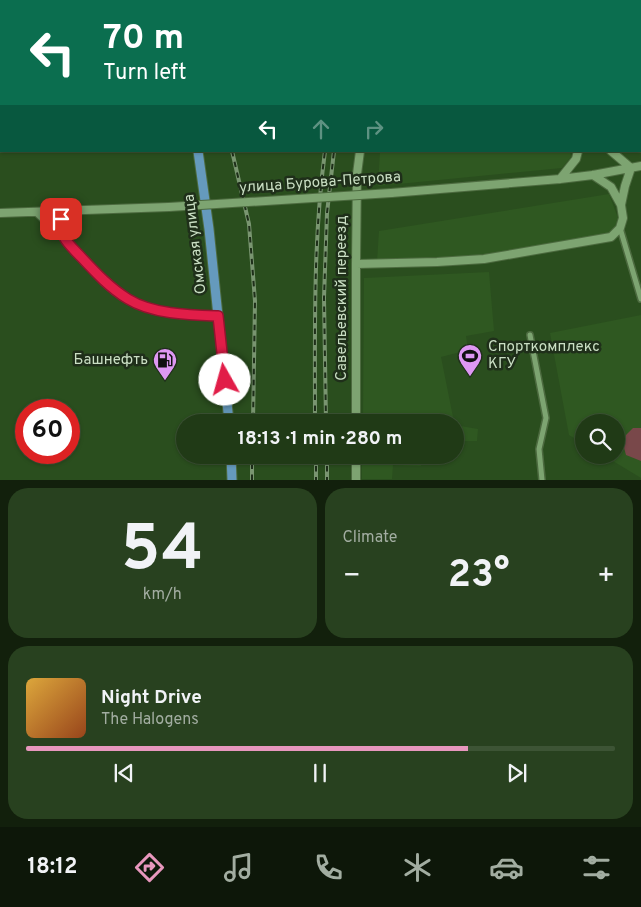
<!DOCTYPE html>
<html lang="en">
<head>
<meta charset="utf-8">
<style>
	body { margin:0; font-family:Overpass,sans-serif; background:#28411f; color:#f1f3f6; height:100vh; display:flex; flex-direction:column; font-size:19px; white-space:nowrap }
	* { box-sizing:border-box; margin:0 }
	p { font-size:16px; color:#a2ada1 }
	.icon { flex:none; width:28px; height:28px; fill:none; stroke:currentColor; stroke-width:2; stroke-linecap:round; stroke-linejoin:round }
	.map { position:relative; height:480px; overflow:hidden }
	.panel { display:flex; flex-direction:column; gap:8px; padding:8px; background:#12200c; flex:1 }
	.panel>* { flex:none }
	.top-card { position:absolute; left:0px; top:0px; width:641px; height:152px; box-shadow:0 1px 4px #0004,0 0 0 1px #3d5435; background:#0b6e4f; color:#fff; overflow:hidden }
	.fabs { position:absolute; left:575px; top:414px; display:grid; gap:10px }
	.fabs a { display:grid; place-items:center; width:50px; height:50px; border-radius:50%; background:#203a16; box-shadow:0 1px 4px #0004,0 0 0 1px #3d5435; font-size:25px }
	.speed { position:absolute; left:15px; top:399px; display:flex; gap:10px; font-size:25px; font-weight:700; text-align:center }
	.speed>* { display:grid; place-content:center; width:65px; height:65px; border-radius:50%; background:#203a16; box-shadow:0 1px 4px #0004,0 0 0 1px #3d5435; line-height:1 }
	.speed .limit { border:8px solid #d22; background:#fff; color:#111 }
	.pin { position:absolute; display:grid; place-items:center; width:42px; height:42px; color:#fff; margin:-21px; border-radius:10px; box-shadow:0 2px 8px #0006 }
	.me { position:absolute; width:55px; margin:-28px; rotate:353deg; stroke-linejoin:round; filter:drop-shadow(0 0 4px #0008) }
	.turn { display:flex; align-items:center; gap:18px; height:105px; padding:0 20px; font-size:22px }
	.turn .icon { width:65px; height:65px; stroke-width:2.5 }
	.turn b { display:block; font-size:35px; line-height:42px }
	.lanes { display:flex; align-items:center; height:48px; padding:0 20px; background:#0003; justify-content:center; gap:25px; direction:ltr }
	.lanes .off { opacity:.35 }
	.big { font-size:38px; font-weight:700; line-height:1.1 }
	.panel .tile { flex:1; display:flex; flex-direction:column; justify-content:center; gap:8px; min-width:0; padding:0 18px; border-radius:20px; background:#28411f }
	.panel .dial { align-items:center; gap:0 }
	.dial b { font-size:65px; line-height:1 }
	.song { display:flex; align-items:center; gap:15px }
	.cover { width:60px; height:60px; border-radius:8px; background:linear-gradient(135deg,hsl(40 70% 55%),hsl(20 70% 35%)) }
	.played { height:5px; border-radius:2px; background:linear-gradient(90deg,#e797bd 75%,#3d5435 75%) }
	.keys { display:flex; justify-content:space-around; direction:ltr }
	.heat { display:flex; justify-content:space-between; align-items:center; font-size:28px; direction:ltr }
	.panel .tiles { flex:1; display:grid; gap:8px; grid-template-columns:1fr 1fr }
	.tile:last-child { grid-column:span 2 }
	.trip { position:absolute; left:176px; top:414px; width:288px; height:50px; border-radius:25px; background:#203a16; box-shadow:0 1px 4px #0004,0 0 0 1px #3d5435; font-weight:700; line-height:50px; text-align:center }
	.dock { display:flex; height:80px; justify-content:space-around; align-items:center; background:#0d1709; color:#a2ada1 }
	.dock .icon { width:35px; height:35px }
	.dock .current { color:#e797bd }
	.dock b { font-size:22px; color:#f1f3f6 }
	.map>svg:first-child { display:block }
	.built { fill:#2f5821 }
	.green { fill:#79484a }
	.lines { fill:none; stroke-linecap:round; stroke-linejoin:round }
	.minor-casing { stroke:#4c6a3f; stroke-width:8 }
	.secondary-casing { stroke:#4c6a3f; stroke-width:10 }
	.primary-casing { stroke:#4c6a3f; stroke-width:11 }
	.minor { stroke:#7da471; stroke-width:5 }
	.secondary { stroke:#7da471; stroke-width:8 }
	.primary { stroke:#659abd; stroke-width:9 }
	.rail-casing { stroke:#799570; stroke-width:4 }
	.rail { stroke:#1f2f1a; stroke-width:2; stroke-dasharray:5.5; stroke-linecap:butt }
	.secondary-bridge-casing { stroke:#4c6a3f; stroke-width:10; stroke-linecap:butt }
	.secondary-bridge { stroke:#7da471; stroke-width:8 }
	.route-casing { stroke:#92132f; stroke-width:12 }
	.route { stroke:#e11d48; stroke-width:9 }
	.labels { text-anchor:middle; dominant-baseline:central; stroke-width:5; stroke-linejoin:round; paint-order:stroke }
	.street-label { font-size:15px; fill:#cadfc4; stroke:#1f2f1a }
	.poi-label { font-size:15px; fill:#cadfc4; stroke:#1f2f1a; text-anchor:start }
</style>
</head>
<body>
<div class="map">
<svg width="641" height="480" viewBox="0 0 641 480">
	<rect width="100%" height="100%" fill="#2a4e1e"/>
	<path class="built" d="M 177,0 L 277,0 L 276,1 L 177,1 Z
		M 380,151 L 570,151 L 571,157 L 562,168 L 378,186 Z
		M 609,194 L 618,218 L 613,233 L 486,255 L 377,261 L 379,231 Z
		M 489,272 L 494,331 L 466,336 L 468,350 L 441,357 L 454,422 L 363,422 L 364,278 Z
		M 641,315 L 641,478 L 603,455 L 616,455 L 616,422 L 584,422 L 584,444 L 569,435 L 550,333 Z
		M 455,425 L 478,429 L 477,441 L 455,441 Z
		M 362,455 L 421,455 L 421,466 L 393,465 L 392,479 L 362,479 Z"/>
	<path class="green" d="M 633,428 L 641,428 L 641,461 L 626,455 L 623,444 L 626,435 Z"/>
	<g class="lines">
		<g class="minor-casing">
			<path id="minor" d="M 283,1 L 283,0
				M 415,1 L 421,0
				M 640,50 L 641,50
				M 0,65 L 1,60
				M 620,228 L 641,299
				M 530,335 L 546,418 L 539,449 L 542,480"/>
		</g>
		<g class="secondary-casing">
			<path id="secondary" d="M 389,1 L 389,0
				M 611,151 L 631,168
				M 593,175 L 611,187 L 621,205
				M 560,179 L 576,159 L 578,151
				M 391,193 L 560,179 L 593,175 L 641,166
				M 37,212 C 46,221 56,230 65,239 C 86,262 108,292 139,305 C 163,315 192,315 218,316
				M 0,213 L 169,207
				M 63,237 C 60,228 60,220 63,211
				M 356,264 L 437,262 L 484,259 L 611,237 L 620,228 L 623,218 L 621,205 L 625,186 L 631,168
				M 356,422 L 356,264 L 357,174 L 360,151
				M 356,455 L 356,480"/>
		</g>
		<g class="primary-casing">
			<path id="primary" d="M 168,0 L 168,1
				M 198,151 L 209,229 L 229,422
				M 231,455 L 232,480"/>
		</g>
		<use href="#minor" class="minor"/>
		<use href="#secondary" class="secondary"/>
		<use href="#primary" class="primary"/>
		<g class="rail-casing">
			<path id="rail" d="M 188,0 L 188,1
				M 360,1 L 360,0
				M 232,151 L 249,224 L 255,301 L 253,422
				M 315,422 C 315,332 313,241 325,151
				M 326,422 L 324,298 L 327,213 L 334,151
				M 316,455 L 316,480
				M 327,455 L 327,480
				M 252,480 L 252,455"/>
		</g>
		<use href="#rail" class="rail"/>
		<g class="secondary-bridge-casing">
			<path id="secondary-bridge" d="M 169,207 L 391,193"/>
		</g>
		<use href="#secondary-bridge" class="secondary-bridge"/>
	</g>
	<g class="lines">
		<g class="route-casing">
			<path id="route" d="M 61,219 C 60,239 69,244 82,258 C 96,273 110,288 128,299 C 152,314 189,315 218,316 L 225,380"/>
		</g>
		<use href="#route" class="route"/>
	</g>
	<defs>
		<g id="stadium-pin" transform="scale(1.25)"><path d="M0 17L-7.5 6A9.5 9.5 0 1 1 7.5 6Z" fill="#de98f3" stroke="#1f2f1a"/><path d="M0-5a6.5 5 0 1 0 0 10a6.5 5 0 1 0 0-10ZM-3.5-1.8h7v3.6h-7Z" fill="#111"/></g>
		<g id="fuel-pin" transform="scale(1.25)"><path d="M0 17L-7.5 6A9.5 9.5 0 1 1 7.5 6Z" fill="#de98f3" stroke="#1f2f1a"/><path d="M-5.5-6h7V0h2V4h1.3V-2.5L3-4.5l.8-.8L6-3V5H2.5V1h-1V6h-7ZM-4.2-4.7v3.2H.2V-4.7Z" fill="#111"/></g>
	</defs>
	<g fill-rule="evenodd">
		<use href="#stadium-pin" x="470" y="356"/>
		<use href="#fuel-pin" x="165" y="360"/>
	</g>
	<g class="labels">
		<g class="street-label">
			<text transform="translate(320 183) rotate(-4)">улица Бурова-Петрова</text>
			<text transform="translate(196 244) rotate(-97)">Омская улица</text>
			<text transform="translate(342 298) rotate(-90)">Савельевский переезд</text>
		</g>
		<g class="poi-label">
			<text x="488" y="347">Спорткомплекс<tspan x="488" dy="17">КГУ</tspan></text>
			<text x="148" y="360" text-anchor="end">Башнефть</text>
		</g>
	</g>
</svg>
<div class="fabs">
<a><svg class="icon" aria-label="search" viewBox="0 0 24 24"><circle cx="10" cy="10" r="6"/><path d="M15 15l6 6"/></svg></a>
</div>
<div class="speed"><div class="limit">60</div></div>
<div class="pin" style="left:61px;top:219px;background:#d93025"><svg class="icon" aria-label="arrive" viewBox="0 0 24 24"><path d="M6 21V4h12l-3 4 3 4H6"/></svg></div>
<svg class="me" style="left:225px;top:380px" viewBox="-20 -20 40 40"><circle r="19" fill="#fff"/><path d="M0-13L10 11 0 6-10 11z" fill="#e11d48"/></svg>
<div class="trip">18:13 · 1 min · 280 m</div>
<div class="top-card">
<div class="turn"><svg class="icon" aria-label="left" viewBox="0 0 24 24"><path d="M17 20v-9H6M10 6l-5 5 5 5"/></svg><div><b>70 m</b>Turn left</div></div>
<div class="lanes"><svg class="icon" aria-label="left" viewBox="0 0 24 24"><path d="M17 20v-9H6M10 6l-5 5 5 5"/></svg><svg class="icon off" aria-label="ahead" viewBox="0 0 24 24"><path d="M12 20V5M6 11l6-6 6 6"/></svg><svg class="icon off" aria-label="right" viewBox="0 0 24 24"><path d="M7 20v-9h11M14 6l5 5-5 5"/></svg></div>
</div>
</div>
<section class="panel">
<div class="tiles">
<div class="tile dial"><b>54</b><p>km/h</p></div>
<div class="tile"><p>Climate</p>
<div class="heat"><a>−</a><b class="big">23°</b><a>+</a></div>
</div>
<div class="tile">
<div class="song"><i class="cover"></i><div><b>Night Drive</b><p>The Halogens</p></div></div>
<div class="played"></div>
<div class="keys"><svg class="icon" aria-label="previous" viewBox="0 0 24 24"><path d="M18 5L8 12l10 7zM5 5v14"/></svg><svg class="icon" aria-label="pause" viewBox="0 0 24 24"><path d="M8 5v14M16 5v14"/></svg><svg class="icon" aria-label="next" viewBox="0 0 24 24"><path d="M6 5l10 7-10 7zM19 5v14"/></svg></div>
</div>
</div>
</section>
<nav class="dock">
<b>18:12</b>
<svg class="icon current" aria-label="directions" viewBox="0 0 24 24"><path d="M12 3l9 9-9 9-9-9zM9 14v-3h6M13 9l2 2-2 2"/></svg>
<svg class="icon" aria-label="music" viewBox="0 0 24 24"><path d="M9 18V5l10-2v13"/><circle cx="6" cy="18" r="3"/><circle cx="16" cy="16" r="3"/></svg>
<svg class="icon" aria-label="phone" viewBox="0 0 24 24"><path d="M5 4h4l2 5-3 2q2 4 5 5l2-3 5 2v4C11 20 4 13 5 4z"/></svg>
<svg class="icon" aria-label="climate" viewBox="0 0 24 24"><path d="M12 3v18M4 7l16 10M4 17L20 7"/></svg>
<svg class="icon" aria-label="car" viewBox="0 0 24 24"><path d="M5 17H2v-5l4-1 3-4h7l3 4 3 1v5h-3M9 17h6M6 11h13"/><circle cx="7" cy="17" r="2"/><circle cx="17" cy="17" r="2"/></svg>
<svg class="icon" aria-label="filters" viewBox="0 0 24 24"><path d="M4 7h16M4 17h16"/><circle cx="9" cy="7" r="2"/><circle cx="15" cy="17" r="2"/></svg>
</nav>
</body>
</html>
